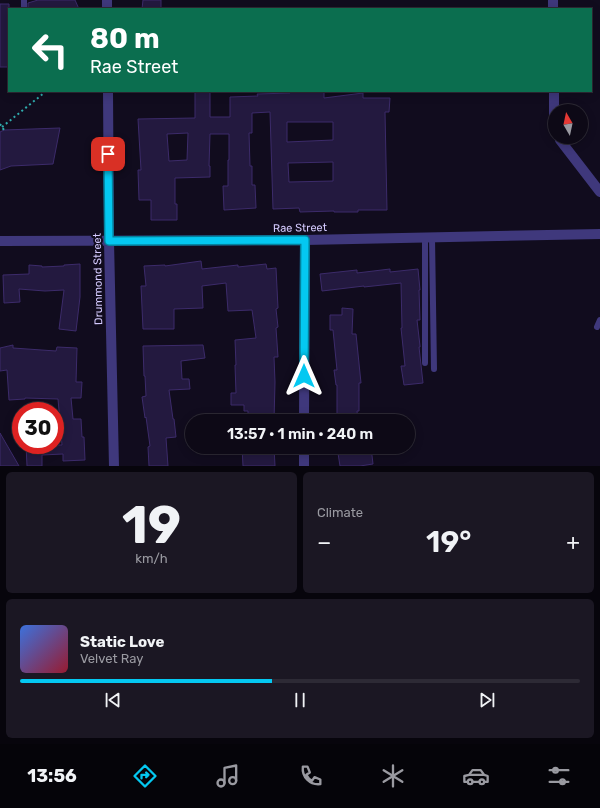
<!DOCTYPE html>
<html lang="en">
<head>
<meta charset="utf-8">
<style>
	body { margin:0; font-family:Rubik,sans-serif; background:#1b1723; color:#f1f3f6; height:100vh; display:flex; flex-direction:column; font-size:15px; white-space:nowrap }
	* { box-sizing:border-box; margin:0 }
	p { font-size:13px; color:#9a9aa1 }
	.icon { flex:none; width:22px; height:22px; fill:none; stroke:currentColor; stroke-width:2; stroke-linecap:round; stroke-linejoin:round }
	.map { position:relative; height:466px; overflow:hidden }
	.drawer { display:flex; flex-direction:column; gap:6px; padding:6px; background:#07050c; flex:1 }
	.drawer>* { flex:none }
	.banner { position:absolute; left:8px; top:8px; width:584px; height:84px; border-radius:0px; box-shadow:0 2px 10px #0003,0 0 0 1px #2d2a35; background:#0b6e4f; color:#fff; overflow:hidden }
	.needle { width:26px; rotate:351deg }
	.fabs { position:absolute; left:548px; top:104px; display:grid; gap:8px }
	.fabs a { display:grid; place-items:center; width:40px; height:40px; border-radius:50%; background:#0d0916; box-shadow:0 2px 10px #0003,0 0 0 1px #2d2a35; font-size:20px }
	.speed { position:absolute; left:12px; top:402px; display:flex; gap:8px; font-size:20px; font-weight:700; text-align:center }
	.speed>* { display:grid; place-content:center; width:52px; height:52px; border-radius:50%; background:#0d0916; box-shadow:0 2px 10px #0003,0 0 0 1px #2d2a35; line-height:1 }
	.speed .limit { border:6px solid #d22; background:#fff; color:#111 }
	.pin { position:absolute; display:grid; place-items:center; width:34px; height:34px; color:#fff; margin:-17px; border-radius:8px; box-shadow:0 2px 6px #0006 }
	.me { position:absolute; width:44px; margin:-22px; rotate:0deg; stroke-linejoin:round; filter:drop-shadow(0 0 3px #0008) }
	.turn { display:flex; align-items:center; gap:14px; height:84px; padding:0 16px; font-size:18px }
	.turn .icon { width:52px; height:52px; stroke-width:2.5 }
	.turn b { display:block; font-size:28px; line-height:34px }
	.big { font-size:30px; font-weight:600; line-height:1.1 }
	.drawer .widget { flex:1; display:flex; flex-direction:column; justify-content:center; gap:6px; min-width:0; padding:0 14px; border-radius:6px; background:#1b1723 }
	.drawer .dial { align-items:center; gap:0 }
	.dial b { font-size:52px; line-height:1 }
	.song { display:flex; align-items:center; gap:12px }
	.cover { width:48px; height:48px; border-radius:6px; background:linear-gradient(135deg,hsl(220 70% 55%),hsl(350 70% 35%)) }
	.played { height:4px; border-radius:2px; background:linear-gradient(90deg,#04c8f1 45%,#2d2a35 45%) }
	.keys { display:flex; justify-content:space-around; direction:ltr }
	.heat { display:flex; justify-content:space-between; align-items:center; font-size:22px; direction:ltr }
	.drawer .tiles { flex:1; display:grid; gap:6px; grid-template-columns:1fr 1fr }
	.widget:last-child { grid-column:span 2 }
	.trip { position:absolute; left:185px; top:414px; width:230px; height:40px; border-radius:20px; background:#0d0916; box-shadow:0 2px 10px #0003,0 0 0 1px #2d2a35; font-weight:600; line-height:40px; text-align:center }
	.tab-bar { display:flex; height:64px; justify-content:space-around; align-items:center; background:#050409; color:#9a9aa1 }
	.tab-bar .icon { width:28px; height:28px }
	.tab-bar .on { color:#04c8f1 }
	.tab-bar b { font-size:18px; color:#f1f3f6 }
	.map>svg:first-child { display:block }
	.building { fill:#23193f; stroke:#3c2b6a; fill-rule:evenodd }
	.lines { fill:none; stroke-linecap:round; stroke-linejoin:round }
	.path { stroke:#2facad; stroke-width:2; stroke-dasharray:2 3; stroke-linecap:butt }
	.service { stroke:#3f387c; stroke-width:6 }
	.minor { stroke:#3f387c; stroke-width:10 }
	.route-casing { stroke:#03829d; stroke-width:10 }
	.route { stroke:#04c8f1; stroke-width:7 }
	.labels { text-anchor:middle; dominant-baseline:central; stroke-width:4; stroke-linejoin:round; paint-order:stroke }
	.street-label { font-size:11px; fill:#d4cafe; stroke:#110c1e }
</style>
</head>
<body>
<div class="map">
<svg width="600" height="466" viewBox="0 0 600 466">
	<rect width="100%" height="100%" fill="#110c1e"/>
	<path class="building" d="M 38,0 L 75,0 L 79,9 L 28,9 L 28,3 Z
		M 143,0 L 161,0 L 161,9 L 142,9 Z
		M 0,4 L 9,4 L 9,67 L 0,67 Z
		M 195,91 L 210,91 L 210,117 L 230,117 L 230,97 L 258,96 L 257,94 L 290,93 L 290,92 L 324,92 L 324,98 L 363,93 L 363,98 L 390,98 L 389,112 L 385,112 L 387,210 L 358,210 L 358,212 L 334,212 L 334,211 L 300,212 L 299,208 L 273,209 L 270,112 L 252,113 L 252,133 L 249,133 L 250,166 L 252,166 L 252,185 L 255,185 L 256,208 L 224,210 L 223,186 L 228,186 L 228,160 L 229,160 L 229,134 L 210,134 L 209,166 L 210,166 L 210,177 L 175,178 L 175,204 L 177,204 L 177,220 L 151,220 L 151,200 L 139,200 L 138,170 L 141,170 L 138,119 L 195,118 ZM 287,122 L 333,122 L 333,140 L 287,142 ZM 188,133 L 187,160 L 169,161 L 167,134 ZM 333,162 L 333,181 L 289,182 L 288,163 Z
		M 60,128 L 53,164 L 11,166 L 0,170 L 0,132 L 4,130 Z
		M 201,261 L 202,269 L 238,265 L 238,267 L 266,264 L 267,269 L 276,268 L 278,308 L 276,309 L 278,327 L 276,328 L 278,357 L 274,357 L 275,382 L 274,421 L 248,421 L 248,411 L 244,411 L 244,405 L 231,405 L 231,393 L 236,393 L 235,365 L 236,365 L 235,340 L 256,338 L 252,310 L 228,311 L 226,283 L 202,286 L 203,308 L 174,309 L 174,329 L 143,329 L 141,286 L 146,286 L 144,266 L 165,265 L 165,266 Z
		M 80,264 L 80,297 L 76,331 L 59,329 L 64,290 L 45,291 L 19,289 L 20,302 L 4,303 L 3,275 L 29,274 L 29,265 L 42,266 L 42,267 L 64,266 L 64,265 Z
		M 390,269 L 390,272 L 418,269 L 420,290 L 419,290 L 420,320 L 417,320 L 420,346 L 420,347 L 419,347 L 423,383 L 404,385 L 401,366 L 405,366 L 401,328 L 402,328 L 401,283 L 364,287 L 364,286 L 322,291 L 320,274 L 357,270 L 357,273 Z
		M 342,308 L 353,309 L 352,334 L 356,334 L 361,383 L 359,383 L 359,411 L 357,411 L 358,421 L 337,421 L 337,385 L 336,385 L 334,370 L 337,370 L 333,330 L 330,330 L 330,315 L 342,315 Z
		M 13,345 L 13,348 L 56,351 L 57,347 L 77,348 L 76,382 L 82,382 L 81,398 L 71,398 L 73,419 L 81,419 L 82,437 L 84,437 L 85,460 L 63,461 L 63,454 L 42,455 L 42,466 L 27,466 L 26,445 L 62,445 L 58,399 L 25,398 L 25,399 L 9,400 L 7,370 L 0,371 L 0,348 Z
		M 203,345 L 205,358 L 181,361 L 182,379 L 189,379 L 190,389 L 169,390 L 173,419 L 174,419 L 176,437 L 166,438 L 168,466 L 149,466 L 148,447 L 150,446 L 146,417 L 145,418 L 142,397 L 146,396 L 145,376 L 144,376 L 143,346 Z
		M 0,433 L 19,466 L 0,466 Z
		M 242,447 L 274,447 L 275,466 L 243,466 Z
		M 337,447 L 371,447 L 373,464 L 360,466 L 340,466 Z"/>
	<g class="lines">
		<path class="path" d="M 0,124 L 4,130
			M 2,127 L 44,93 L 44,91"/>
		<path class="service" d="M 24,0 L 24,9
			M 432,237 L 434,369
			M 597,327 L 600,320
			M 425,363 L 425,237"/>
		<path class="minor" d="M 107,0 L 107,9
			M 553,0 L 553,9
			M 108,91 L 109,241 L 114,466
			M 554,91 L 554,126 L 555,128
			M 559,137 L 560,140 L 600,192
			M 0,241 L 305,240 L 600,234
			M 304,421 L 305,240
			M 304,466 L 304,447"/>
	</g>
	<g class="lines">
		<g class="route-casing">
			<path id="route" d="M 108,154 L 109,241 L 305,240 L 304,376"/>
		</g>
		<use href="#route" class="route"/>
	</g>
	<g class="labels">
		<g class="street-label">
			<text transform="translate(300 228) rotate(-1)">Rae Street</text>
			<text transform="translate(98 279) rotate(-91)">Drummond Street</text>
		</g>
	</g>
</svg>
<div class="fabs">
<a><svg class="needle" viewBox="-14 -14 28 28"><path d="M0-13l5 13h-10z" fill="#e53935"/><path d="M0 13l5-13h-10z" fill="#9a9aa1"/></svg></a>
</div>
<div class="speed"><div class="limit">30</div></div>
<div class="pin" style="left:108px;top:154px;background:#d93025"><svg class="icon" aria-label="arrive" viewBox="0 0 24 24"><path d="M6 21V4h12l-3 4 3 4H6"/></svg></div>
<svg class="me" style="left:304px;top:376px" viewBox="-20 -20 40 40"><path d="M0-17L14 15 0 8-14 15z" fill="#04c8f1" stroke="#fff" stroke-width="4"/></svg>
<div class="trip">13:57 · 1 min · 240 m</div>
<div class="banner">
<div class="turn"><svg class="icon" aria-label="left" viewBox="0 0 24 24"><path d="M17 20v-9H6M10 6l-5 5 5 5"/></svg><div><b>80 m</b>Rae Street</div></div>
</div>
</div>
<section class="drawer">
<div class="tiles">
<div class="widget dial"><b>19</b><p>km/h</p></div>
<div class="widget"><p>Climate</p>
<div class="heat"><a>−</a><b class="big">19°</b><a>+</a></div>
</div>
<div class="widget">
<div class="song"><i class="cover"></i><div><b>Static Love</b><p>Velvet Ray</p></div></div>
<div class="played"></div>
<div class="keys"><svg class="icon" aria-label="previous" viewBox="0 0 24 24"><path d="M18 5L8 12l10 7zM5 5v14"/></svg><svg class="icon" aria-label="pause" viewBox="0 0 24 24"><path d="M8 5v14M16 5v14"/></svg><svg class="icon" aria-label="next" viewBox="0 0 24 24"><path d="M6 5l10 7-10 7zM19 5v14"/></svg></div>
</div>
</div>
</section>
<nav class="tab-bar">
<b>13:56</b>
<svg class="icon on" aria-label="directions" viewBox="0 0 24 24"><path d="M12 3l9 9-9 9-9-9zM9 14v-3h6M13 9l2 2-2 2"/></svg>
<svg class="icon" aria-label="music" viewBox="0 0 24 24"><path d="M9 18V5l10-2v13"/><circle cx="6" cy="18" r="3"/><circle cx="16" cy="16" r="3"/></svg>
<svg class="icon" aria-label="phone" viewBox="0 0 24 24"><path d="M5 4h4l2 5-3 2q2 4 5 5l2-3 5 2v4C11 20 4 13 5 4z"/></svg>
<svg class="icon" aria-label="climate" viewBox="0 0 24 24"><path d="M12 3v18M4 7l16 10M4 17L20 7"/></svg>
<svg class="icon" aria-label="car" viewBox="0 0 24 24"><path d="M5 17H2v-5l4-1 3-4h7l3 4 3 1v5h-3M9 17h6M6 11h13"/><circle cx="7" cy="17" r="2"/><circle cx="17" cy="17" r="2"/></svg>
<svg class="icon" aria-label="filters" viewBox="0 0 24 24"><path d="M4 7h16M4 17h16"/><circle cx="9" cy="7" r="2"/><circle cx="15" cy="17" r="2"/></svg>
</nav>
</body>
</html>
